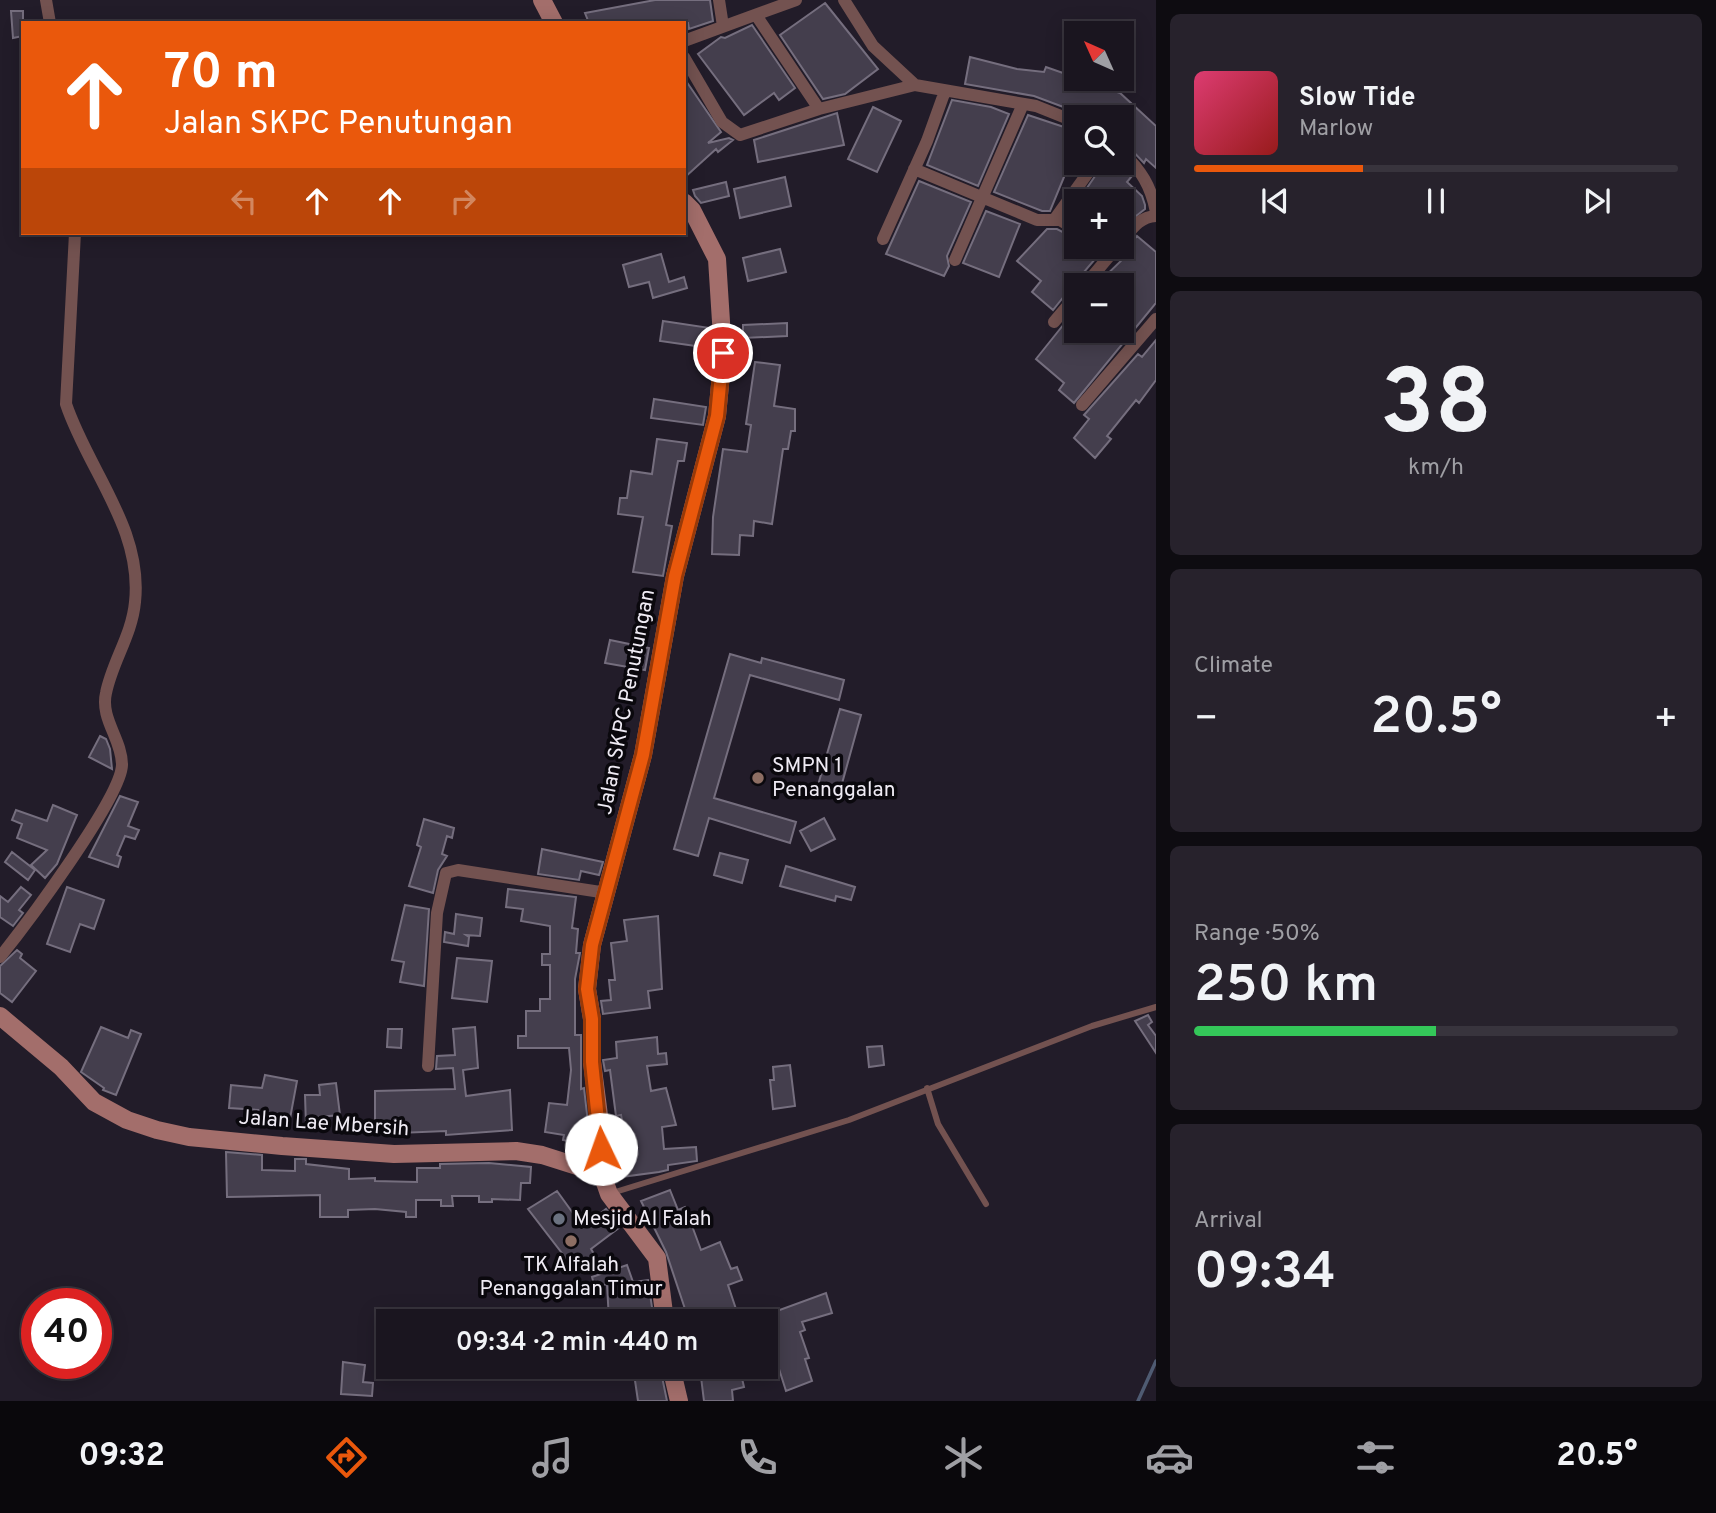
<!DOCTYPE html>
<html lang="en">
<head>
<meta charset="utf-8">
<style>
	body { margin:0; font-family:Overpass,sans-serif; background:#27222c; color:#f1f3f6; height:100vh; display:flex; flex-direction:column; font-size:26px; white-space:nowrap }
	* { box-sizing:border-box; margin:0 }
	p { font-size:23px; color:#9f9fa4 }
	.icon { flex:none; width:38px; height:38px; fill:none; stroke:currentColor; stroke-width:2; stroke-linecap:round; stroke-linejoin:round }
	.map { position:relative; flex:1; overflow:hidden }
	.panel { display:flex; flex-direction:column; gap:14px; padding:14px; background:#0e0c11; width:560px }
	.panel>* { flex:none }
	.guide { position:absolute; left:21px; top:21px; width:665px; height:214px; border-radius:0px; box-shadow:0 4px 18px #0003,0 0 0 2px #38343d; background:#ea580c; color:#fff; overflow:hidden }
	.needle { width:46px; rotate:315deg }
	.fabs { position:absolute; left:1064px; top:21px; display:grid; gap:14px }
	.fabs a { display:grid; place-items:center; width:70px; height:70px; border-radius:0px; background:#1a151f; box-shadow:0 4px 18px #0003,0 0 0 2px #38343d; font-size:35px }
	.speed { position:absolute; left:21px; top:1288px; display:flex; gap:14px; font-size:35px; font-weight:700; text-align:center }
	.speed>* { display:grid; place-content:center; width:91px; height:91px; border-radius:50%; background:#1a151f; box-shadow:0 4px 18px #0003,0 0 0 2px #38343d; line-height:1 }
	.speed .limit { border:10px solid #d22; background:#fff; color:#111 }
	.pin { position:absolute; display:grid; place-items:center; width:60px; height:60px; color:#fff; margin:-30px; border:4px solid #fff; border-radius:50%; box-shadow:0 2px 7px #0007 }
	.me { position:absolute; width:77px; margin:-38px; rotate:357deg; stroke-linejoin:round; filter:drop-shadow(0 0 5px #0008) }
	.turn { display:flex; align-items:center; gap:24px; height:147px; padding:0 28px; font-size:32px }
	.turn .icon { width:91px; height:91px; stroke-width:2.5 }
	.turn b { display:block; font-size:49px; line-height:60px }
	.lanes { display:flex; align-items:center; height:66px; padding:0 28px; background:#0003; justify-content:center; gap:35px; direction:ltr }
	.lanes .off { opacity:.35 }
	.big { font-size:52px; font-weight:600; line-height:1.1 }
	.panel .widget { flex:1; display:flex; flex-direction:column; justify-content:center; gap:10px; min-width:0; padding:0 24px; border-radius:10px; background:#27222c }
	.panel .dial { align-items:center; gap:0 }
	.dial b { font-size:91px; line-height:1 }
	.song { display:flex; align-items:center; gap:21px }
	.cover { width:84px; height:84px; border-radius:10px; background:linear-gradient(135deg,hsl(340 70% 55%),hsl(0 70% 35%)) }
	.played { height:7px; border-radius:4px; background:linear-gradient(90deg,#ea580c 35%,#38343d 35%) }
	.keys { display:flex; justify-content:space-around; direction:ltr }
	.heat { display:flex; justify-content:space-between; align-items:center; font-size:38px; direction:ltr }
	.charge { height:10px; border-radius:5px; background:linear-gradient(90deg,#34c759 50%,#38343d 0) }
	.trip { position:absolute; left:376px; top:1309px; width:402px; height:70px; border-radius:0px; background:#1a151f; box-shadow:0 4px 18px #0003,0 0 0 2px #38343d; font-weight:600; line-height:70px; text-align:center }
	.menu { display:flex; height:112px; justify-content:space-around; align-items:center; background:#0a080c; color:#9f9fa4 }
	.menu .icon { width:49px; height:49px }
	.menu .on { color:#ea580c }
	.menu b { font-size:32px; color:#f1f3f6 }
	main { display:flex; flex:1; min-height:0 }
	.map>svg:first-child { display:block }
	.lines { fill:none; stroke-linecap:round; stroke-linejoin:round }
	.stream { stroke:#4f5b72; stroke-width:3.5 }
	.building { fill:#443e4d; stroke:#756e7e; stroke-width:2 }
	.lane { stroke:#735250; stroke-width:6 }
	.street { stroke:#735250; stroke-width:12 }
	.secondary { stroke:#a36e6b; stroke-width:18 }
	.route-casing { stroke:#983908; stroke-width:18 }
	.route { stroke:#ea580c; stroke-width:12 }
	.education-dot { fill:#8d6e63; stroke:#0a080d; stroke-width:2.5 }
	.worship-dot { fill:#6b7280; stroke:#0a080d; stroke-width:2.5 }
	.labels { text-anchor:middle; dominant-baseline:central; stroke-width:7; stroke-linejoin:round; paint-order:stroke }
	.street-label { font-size:21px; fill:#efebf4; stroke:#0a080d }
	.poi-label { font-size:21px; fill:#efebf4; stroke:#0a080d; text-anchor:start }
</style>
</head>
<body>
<main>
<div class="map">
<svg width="1156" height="1401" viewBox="0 0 1156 1401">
	<rect width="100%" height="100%" fill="#221c29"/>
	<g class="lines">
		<path class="stream" d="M 1138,1401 L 1156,1361"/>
	</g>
	<path class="building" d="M 655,0 L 710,0 L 713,21 L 689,29 L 688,23 L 589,23 L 585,13 Z
		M 825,3 L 878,69 L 845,94 L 823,99 L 780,35 Z
		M 11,11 L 23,11 L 23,36 L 13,38 Z
		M 752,25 L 795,88 L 779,100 L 774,93 L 744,115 L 698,54 L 721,37 L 725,38 Z
		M 970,57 L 1017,69 L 1044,72 L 1046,67 L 1120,93 L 1156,126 L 1156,168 L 1146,159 L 1144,163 L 1128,146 L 1122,143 L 1122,117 L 1090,117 L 1034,96 L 965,84 Z
		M 684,78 L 721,132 L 708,143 L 729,138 L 733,140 L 718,152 L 716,149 L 684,178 Z
		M 952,100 L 991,107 L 1009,114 L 978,186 L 927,165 Z
		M 873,107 L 901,121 L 877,172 L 848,159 Z
		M 837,113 L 844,145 L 758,162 L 754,140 Z
		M 1028,115 L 1076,131 L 1076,148 L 1050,211 L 1042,211 L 994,192 Z
		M 1104,163 L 1122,165 L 1132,176 L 1127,182 L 1142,196 L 1145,205 L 1145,209 L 1122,227 L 1122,201 L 1078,201 Z
		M 785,177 L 791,206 L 740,218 L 734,189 Z
		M 919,181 L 971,202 L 947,256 L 949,266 L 944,276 L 886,254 Z
		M 726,182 L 729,196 L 701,203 L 695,196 L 693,190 Z
		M 986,211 L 1020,224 L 999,277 L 963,263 Z
		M 1047,229 L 1057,229 L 1076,239 L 1076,247 L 1087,247 L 1096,258 L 1078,279 L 1076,287 L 1069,290 L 1053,310 L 1032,292 L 1041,281 L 1017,261 Z
		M 1137,236 L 1156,252 L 1156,303 L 1074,403 L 1059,390 L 1064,383 L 1036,359 L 1076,309 L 1076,331 L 1122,331 L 1122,285 L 1096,285 L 1124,258 L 1121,256 Z
		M 780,249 L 786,272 L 748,281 L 743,258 Z
		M 661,254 L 669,282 L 684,277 L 687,288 L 653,298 L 649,282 L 629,287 L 623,265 Z
		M 663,321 L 710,328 L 710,348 L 660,341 Z
		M 787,323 L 787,336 L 743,338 L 743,325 Z
		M 1156,340 L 1156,380 L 1139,403 L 1136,400 L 1107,436 L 1111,439 L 1095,458 L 1074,438 L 1089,419 L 1084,415 L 1138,354 L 1142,357 Z
		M 755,362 L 780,365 L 774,406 L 795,409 L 795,431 L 791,431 L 788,449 L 783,449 L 772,524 L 754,521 L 753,536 L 740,535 L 739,555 L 712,554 L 713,517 L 723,449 L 747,452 L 751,425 L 746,424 Z
		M 654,399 L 706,407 L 703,425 L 651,418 Z
		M 657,439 L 687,443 L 684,461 L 678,461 L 666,525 L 672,526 L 663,576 L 633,572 L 643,517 L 618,514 L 620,498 L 627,498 L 631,471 L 652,474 Z
		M 610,640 L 649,648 L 645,670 L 605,663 Z
		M 730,654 L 761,663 L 762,658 L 844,680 L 839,700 L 750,675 L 714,798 L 796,822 L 790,843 L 709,818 L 698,856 L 674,849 Z
		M 840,709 L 861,715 L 838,798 L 816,792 Z
		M 100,736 L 106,739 L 110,749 L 112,769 L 89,757 Z
		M 120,796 L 138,802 L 128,826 L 139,830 L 135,839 L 125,836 L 117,855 L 121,857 L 118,867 L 89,857 Z
		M 53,805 L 77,815 L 57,864 L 45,878 L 31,865 L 47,850 L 17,838 L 22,824 L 12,820 L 16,810 L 47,821 Z
		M 824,818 L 835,839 L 811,851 L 800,831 Z
		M 424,819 L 454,828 L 452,838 L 447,836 L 442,854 L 447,856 L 438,870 L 433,893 L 409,886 L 421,847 L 417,845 Z
		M 542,849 L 603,862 L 599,875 L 581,871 L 579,880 L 538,874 Z
		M 12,852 L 35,870 L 28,880 L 5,862 Z
		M 720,853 L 748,860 L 742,883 L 714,875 Z
		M 786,866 L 855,887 L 851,900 L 836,896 L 835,901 L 780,886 Z
		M 21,887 L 31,895 L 19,910 L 23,913 L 13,926 L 0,917 L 0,896 L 8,902 Z
		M 67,887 L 104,900 L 94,929 L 80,924 L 70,952 L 47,944 Z
		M 508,889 L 576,897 L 572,928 L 578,929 L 576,953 L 580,953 L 575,979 L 575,1035 L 581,1035 L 581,1089 L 584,1088 L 589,1132 L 575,1131 L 573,1142 L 563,1140 L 564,1135 L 545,1132 L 549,1103 L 567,1105 L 571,1070 L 569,1048 L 518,1048 L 518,1036 L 526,1036 L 526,1011 L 540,1011 L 540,999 L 550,999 L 550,965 L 542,965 L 542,954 L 550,954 L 550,926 L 521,921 L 523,909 L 506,907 Z
		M 405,905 L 429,909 L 424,986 L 400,982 L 404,962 L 392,960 Z
		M 456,914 L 482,918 L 480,936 L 466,935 L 469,937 L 468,946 L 444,942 L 445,932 L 454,934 Z
		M 658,916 L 662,989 L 648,991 L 650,1008 L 603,1014 L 601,1001 L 611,1000 L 609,980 L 615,980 L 611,943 L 627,941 L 624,920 Z
		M 17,950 L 22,954 L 20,958 L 36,971 L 12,1002 L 0,993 L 0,966 Z
		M 457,958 L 492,961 L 487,1002 L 452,998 Z
		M 1148,1015 L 1152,1022 L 1148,1025 L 1156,1036 L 1156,1053 L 1135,1021 Z
		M 101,1027 L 128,1038 L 131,1030 L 141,1034 L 116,1095 L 103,1090 L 104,1088 L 81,1072 Z
		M 475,1027 L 478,1068 L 463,1070 L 466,1096 L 510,1090 L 512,1130 L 446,1135 L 446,1131 L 375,1134 L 375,1091 L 455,1089 L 453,1068 L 436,1069 L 437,1056 L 455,1055 L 453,1029 Z
		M 388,1029 L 402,1029 L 401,1048 L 387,1047 Z
		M 657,1037 L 658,1054 L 666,1053 L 667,1064 L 647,1066 L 651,1091 L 666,1088 L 676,1125 L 662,1127 L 664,1149 L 696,1147 L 697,1161 L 668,1165 L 668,1170 L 659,1172 L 621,1177 L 620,1166 L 624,1166 L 623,1154 L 626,1154 L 625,1135 L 621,1115 L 616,1116 L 610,1070 L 605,1071 L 603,1060 L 617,1058 L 616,1042 Z
		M 882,1046 L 884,1065 L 869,1067 L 867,1047 Z
		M 790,1065 L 795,1106 L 773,1109 L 770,1080 L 774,1080 L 773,1067 Z
		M 265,1075 L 297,1081 L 289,1124 L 257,1118 L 258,1110 L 229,1108 L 231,1085 L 262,1088 Z
		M 336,1083 L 340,1115 L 318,1117 L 318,1125 L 306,1126 L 305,1095 L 320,1095 L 319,1085 Z
		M 226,1152 L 262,1155 L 262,1170 L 295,1171 L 295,1159 L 306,1159 L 306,1164 L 349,1169 L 349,1179 L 375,1178 L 375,1181 L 417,1182 L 417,1168 L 440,1168 L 440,1164 L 489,1163 L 531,1167 L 530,1183 L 521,1183 L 520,1200 L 492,1199 L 492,1202 L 479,1202 L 479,1196 L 452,1196 L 453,1206 L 441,1206 L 441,1200 L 416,1200 L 416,1217 L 406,1217 L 406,1212 L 375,1209 L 348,1210 L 348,1217 L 320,1217 L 320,1195 L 227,1197 Z
		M 670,1190 L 678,1210 L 685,1207 L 701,1250 L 720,1242 L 731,1269 L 737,1267 L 742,1280 L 728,1285 L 737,1312 L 710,1321 L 692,1321 L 688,1318 L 666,1252 L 641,1201 Z
		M 557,1191 L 583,1227 L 606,1209 L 620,1227 L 591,1249 L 594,1254 L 575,1270 L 528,1209 Z
		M 627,1265 L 633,1282 L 648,1280 L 654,1321 L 609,1321 L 607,1284 L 595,1288 L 592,1277 Z
		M 826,1293 L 832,1313 L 802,1322 L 805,1330 L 800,1332 L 809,1358 L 805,1359 L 812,1381 L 786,1391 L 773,1350 L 766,1353 L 766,1315 Z
		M 343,1362 L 365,1365 L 363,1382 L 373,1383 L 372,1396 L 341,1394 Z
		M 633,1367 L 660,1367 L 667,1401 L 638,1401 Z
		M 707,1367 L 722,1367 L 725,1378 L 741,1374 L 744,1387 L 732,1390 L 733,1401 L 704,1401 L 700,1369 Z"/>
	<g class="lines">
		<path class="lane" d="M 927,1088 L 938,1124 L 986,1204
			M 612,1193 L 849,1120 L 1092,1026 L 1156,1007"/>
		<path class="street" d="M 46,0 L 50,23
			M 719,0 L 723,26
			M 844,0 L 873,46 L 915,85
			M 756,15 L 819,109
			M 684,41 L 796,0
			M 684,57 L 722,122 L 740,135 L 819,109 L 915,85 L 1036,106 L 1076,122
			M 1122,152 C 1141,170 1151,186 1156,212
			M 914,169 L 1037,220 L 1060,220 L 1076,230
			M 1054,220 L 1095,163
			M 883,239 L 927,141 L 945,91
			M 1122,241 C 1132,229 1139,217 1156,216
			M 1096,247 L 1108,257
			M 955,260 L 1023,104
			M 1085,285 L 1117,247
			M 1054,322 L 1076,296
			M 1082,405 L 1156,319
			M 0,957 C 25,926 121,798 122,765 C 122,739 100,719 106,693 C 112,662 132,635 135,602 C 143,529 88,470 66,404 L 75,233
			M 428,1066 L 437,913 L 446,873 L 458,870 L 607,893"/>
		<path class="secondary" d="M 542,0 L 554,23
			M 0,1016 L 61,1067 L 94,1102 L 127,1120 L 157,1130 L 189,1137 L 282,1146 L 394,1154 L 516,1151 L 542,1155 L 602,1174
			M 665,1321 L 657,1258 L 609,1194 L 602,1174 L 600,1123 L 592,1062 L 592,1019 L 587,989 L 592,945 L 643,755 L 675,576 L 717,416 L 723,353 L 717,259 L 692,210 L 684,202
			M 671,1367 L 679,1401"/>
	</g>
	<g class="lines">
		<g class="route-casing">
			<path id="route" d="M 601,1149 L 592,1062 L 592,1019 L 587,989 L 592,945 L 643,755 L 675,576 L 717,416 L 723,353"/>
		</g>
		<use href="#route" class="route"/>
	</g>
	<g class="education-dot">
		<circle cx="758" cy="778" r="7"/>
		<circle cx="571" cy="1241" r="7"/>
	</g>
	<circle class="worship-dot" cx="559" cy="1219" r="7"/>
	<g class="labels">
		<g class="street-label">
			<text transform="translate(627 702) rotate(-79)">Jalan SKPC Penutungan</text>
			<text transform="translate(324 1124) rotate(4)">Jalan Lae Mbersih</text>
		</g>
		<g class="poi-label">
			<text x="772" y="766">SMPN 1<tspan x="772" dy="24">Penanggalan</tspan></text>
			<text x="573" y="1219">Mesjid Al Falah</text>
			<text x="571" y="1265" text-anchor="middle">TK Alfalah<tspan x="571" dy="24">Penanggalan Timur</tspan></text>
		</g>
	</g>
</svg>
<div class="fabs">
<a><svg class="needle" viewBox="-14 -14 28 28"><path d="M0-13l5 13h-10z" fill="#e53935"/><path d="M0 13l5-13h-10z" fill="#9f9fa4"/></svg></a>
<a><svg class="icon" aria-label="search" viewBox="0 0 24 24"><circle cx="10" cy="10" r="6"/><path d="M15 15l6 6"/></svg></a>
<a>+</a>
<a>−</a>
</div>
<div class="speed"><div class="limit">40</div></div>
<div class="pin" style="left:723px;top:353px;background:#d93025"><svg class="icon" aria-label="arrive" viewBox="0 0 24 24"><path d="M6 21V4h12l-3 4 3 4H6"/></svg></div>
<svg class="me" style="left:601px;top:1149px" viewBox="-20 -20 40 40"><circle r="19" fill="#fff"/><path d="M0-13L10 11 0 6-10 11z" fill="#ea580c"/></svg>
<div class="trip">09:34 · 2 min · 440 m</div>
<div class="guide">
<div class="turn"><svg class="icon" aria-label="ahead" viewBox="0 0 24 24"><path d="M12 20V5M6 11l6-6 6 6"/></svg><div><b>70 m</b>Jalan SKPC Penutungan</div></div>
<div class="lanes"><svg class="icon off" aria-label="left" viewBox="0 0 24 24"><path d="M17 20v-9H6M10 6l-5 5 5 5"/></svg><svg class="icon" aria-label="ahead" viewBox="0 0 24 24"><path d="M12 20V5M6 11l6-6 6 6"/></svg><svg class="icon" aria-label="ahead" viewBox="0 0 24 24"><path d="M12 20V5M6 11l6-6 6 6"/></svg><svg class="icon off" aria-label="right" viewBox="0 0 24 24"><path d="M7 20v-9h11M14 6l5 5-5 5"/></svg></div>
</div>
</div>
<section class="panel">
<div class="widget">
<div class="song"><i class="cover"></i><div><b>Slow Tide</b><p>Marlow</p></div></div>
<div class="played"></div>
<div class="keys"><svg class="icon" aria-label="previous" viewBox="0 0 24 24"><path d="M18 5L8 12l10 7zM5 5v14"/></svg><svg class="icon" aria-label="pause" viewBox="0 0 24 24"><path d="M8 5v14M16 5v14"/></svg><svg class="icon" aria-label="next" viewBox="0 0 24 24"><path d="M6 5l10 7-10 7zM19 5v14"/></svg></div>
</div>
<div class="widget dial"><b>38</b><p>km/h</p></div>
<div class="widget"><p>Climate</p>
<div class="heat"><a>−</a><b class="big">20.5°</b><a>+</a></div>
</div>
<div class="widget"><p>Range · 50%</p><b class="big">250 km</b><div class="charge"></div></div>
<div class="widget"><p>Arrival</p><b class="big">09:34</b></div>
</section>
</main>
<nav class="menu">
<b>09:32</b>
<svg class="icon on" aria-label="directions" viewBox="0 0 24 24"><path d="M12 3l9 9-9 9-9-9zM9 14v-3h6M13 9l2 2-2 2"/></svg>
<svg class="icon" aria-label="music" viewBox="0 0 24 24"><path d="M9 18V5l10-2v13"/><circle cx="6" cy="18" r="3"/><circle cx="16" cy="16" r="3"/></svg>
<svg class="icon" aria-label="phone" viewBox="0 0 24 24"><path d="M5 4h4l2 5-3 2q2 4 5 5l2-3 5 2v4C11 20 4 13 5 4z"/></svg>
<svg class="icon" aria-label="climate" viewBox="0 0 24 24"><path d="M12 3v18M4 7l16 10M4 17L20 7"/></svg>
<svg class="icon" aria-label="car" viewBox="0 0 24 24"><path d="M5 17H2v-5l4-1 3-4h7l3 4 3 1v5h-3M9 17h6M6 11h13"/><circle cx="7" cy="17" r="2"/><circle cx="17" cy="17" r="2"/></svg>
<svg class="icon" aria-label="filters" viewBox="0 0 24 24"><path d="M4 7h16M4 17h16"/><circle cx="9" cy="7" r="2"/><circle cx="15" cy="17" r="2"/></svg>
<b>20.5°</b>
</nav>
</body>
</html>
